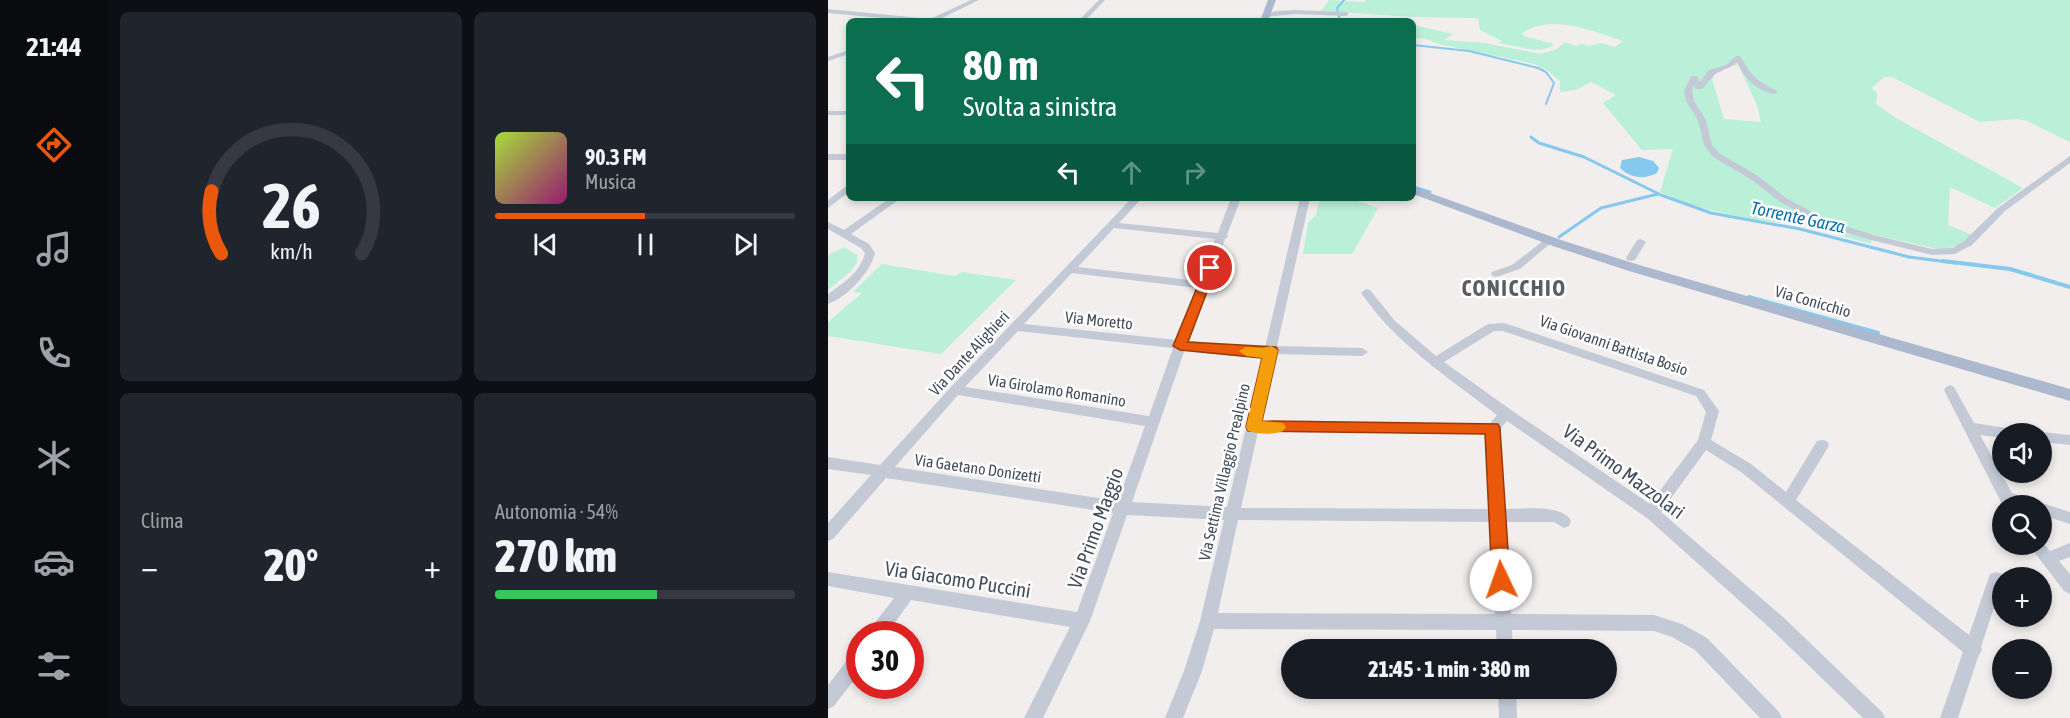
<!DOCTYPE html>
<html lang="it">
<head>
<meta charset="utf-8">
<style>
	body { margin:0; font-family:"Asap Condensed",sans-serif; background:#20242c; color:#f1f3f6; height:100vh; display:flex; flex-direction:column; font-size:22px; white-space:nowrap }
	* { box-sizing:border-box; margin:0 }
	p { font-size:20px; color:#9ea1a6 }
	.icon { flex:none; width:33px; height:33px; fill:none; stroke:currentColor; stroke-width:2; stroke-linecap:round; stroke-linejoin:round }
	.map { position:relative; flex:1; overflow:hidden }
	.panel { display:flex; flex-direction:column; gap:12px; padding:12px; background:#0d0f14; width:720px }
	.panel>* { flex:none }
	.top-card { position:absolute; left:18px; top:18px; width:570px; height:183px; border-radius:9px; box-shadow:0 3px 9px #0003; background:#0b6e4f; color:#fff; overflow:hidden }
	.buttons { position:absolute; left:1164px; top:423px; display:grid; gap:12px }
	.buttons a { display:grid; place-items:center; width:60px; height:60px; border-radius:50%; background:#171b24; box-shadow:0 3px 9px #0003; font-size:30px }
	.speed { position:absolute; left:18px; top:621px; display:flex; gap:12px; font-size:30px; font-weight:700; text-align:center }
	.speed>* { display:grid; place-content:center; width:78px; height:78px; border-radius:50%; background:#171b24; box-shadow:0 3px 9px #0003; line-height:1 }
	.speed .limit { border:9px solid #d22; background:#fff; color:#111 }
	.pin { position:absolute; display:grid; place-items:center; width:51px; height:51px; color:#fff; margin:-26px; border:3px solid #fff; border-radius:50%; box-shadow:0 2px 6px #0007 }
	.me { position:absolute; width:66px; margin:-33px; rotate:357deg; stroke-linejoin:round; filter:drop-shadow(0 0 4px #0008) }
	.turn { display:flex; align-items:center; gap:21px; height:126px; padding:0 18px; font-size:27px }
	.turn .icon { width:78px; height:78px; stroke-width:2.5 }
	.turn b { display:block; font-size:42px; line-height:51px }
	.lanes { display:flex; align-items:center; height:57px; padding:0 18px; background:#0003; justify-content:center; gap:30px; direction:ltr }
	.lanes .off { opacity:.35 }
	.big { font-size:45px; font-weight:800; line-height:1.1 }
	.panel .card { flex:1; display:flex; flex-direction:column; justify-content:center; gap:9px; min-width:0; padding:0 21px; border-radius:9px; background:#20242c }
	.panel .dial { align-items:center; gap:0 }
	.dial svg { height:156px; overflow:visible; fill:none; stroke:#363941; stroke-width:7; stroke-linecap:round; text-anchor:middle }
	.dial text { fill:#f1f3f6; stroke:none }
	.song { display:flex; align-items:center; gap:18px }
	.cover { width:72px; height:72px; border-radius:9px; background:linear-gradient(135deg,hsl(80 70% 55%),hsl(320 70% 35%)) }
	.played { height:6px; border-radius:3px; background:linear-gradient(90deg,#ea580c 50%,#363941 50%) }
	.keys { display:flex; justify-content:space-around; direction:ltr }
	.heat { display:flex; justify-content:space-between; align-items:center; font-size:33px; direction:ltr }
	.charge { height:9px; border-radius:4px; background:linear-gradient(90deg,#34c759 54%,#363941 0) }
	.panel .tiles { flex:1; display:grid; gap:12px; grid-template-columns:repeat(2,1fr) }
	.trip { position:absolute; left:453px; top:639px; width:336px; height:60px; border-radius:30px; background:#171b24; box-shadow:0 3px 9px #0003; font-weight:800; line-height:60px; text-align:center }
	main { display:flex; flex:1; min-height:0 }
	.tab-bar { display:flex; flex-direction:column; width:108px; justify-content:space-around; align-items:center; background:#090b0e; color:#9ea1a6 }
	.tab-bar .icon { width:42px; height:42px }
	.tab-bar .on { color:#ea580c }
	.tab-bar b { font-size:27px; color:#f1f3f6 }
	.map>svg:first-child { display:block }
	.green { fill:#baf0d7; fill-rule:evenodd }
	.water { fill:#85c9ee }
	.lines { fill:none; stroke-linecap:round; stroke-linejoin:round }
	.stream-far2 { stroke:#85c9ee; stroke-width:2 }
	.stream-far1 { stroke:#85c9ee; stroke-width:3 }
	.stream { stroke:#85c9ee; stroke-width:4 }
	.minor { fill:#c3cad6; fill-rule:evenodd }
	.major { fill:#acb8ce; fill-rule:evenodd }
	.route { fill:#ea580c; stroke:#983908; stroke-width:1.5 }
	.slow { fill:#f59e0b }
	.labels { text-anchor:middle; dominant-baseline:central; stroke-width:5; stroke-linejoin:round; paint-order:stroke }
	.street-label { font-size:16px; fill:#454e5c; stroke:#fff }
	.water-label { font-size:18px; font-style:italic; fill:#0871ac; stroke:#fff }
	.near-street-label { font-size:20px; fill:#454e5c; stroke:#fff }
	.district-label { font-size:22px; font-weight:bold; letter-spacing:1.5px; fill:#5a5d63; stroke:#fff }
</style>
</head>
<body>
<main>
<nav class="tab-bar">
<b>21:44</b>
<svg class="icon on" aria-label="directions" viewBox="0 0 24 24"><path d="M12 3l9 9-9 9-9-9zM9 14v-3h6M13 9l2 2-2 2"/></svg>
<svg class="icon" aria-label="music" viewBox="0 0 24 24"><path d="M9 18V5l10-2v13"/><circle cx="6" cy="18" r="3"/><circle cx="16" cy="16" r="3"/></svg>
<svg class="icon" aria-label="phone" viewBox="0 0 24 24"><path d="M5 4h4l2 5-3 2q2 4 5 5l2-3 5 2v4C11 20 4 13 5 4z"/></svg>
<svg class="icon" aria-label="climate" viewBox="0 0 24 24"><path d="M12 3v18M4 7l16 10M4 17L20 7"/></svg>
<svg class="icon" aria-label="car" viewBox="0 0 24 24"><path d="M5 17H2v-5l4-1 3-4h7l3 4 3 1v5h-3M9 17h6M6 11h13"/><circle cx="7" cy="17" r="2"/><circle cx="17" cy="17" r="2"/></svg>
<svg class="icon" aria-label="filters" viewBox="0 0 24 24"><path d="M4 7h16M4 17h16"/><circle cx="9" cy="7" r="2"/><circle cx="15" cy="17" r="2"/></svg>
</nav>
<section class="panel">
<div class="tiles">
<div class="card dial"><svg viewBox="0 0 100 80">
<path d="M14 69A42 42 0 1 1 86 69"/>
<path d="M14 69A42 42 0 0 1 9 37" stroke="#ea580c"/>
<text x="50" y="56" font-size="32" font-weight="700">26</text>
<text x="50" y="72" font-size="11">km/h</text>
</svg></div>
<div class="card">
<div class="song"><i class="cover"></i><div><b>90.3 FM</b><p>Musica</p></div></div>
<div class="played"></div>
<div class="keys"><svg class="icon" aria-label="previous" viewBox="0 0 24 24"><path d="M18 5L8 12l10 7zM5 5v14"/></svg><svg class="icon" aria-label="pause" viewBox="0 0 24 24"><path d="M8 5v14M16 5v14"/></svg><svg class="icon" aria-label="next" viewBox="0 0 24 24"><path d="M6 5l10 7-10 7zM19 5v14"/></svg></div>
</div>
<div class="card"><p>Clima</p>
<div class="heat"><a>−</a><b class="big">20°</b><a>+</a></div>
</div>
<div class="card"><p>Autonomia · 54%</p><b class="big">270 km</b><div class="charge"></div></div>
</div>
</section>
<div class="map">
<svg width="1242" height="718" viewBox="0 0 1242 718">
	<rect width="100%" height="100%" fill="#f1eeed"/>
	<path class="green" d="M 501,0 L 535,2 L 538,0 L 1242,0 L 1242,142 L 1199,121 L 1188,119 L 1152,122 L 1064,77 L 1056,77 L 1044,88 L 1049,93 L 1048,104 L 1068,118 L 1195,188 L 1167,208 L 1122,187 L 1120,225 L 1144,235 L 1129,246 L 1114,250 L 1044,234 L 1043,244 L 956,220 L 952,223 C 910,217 870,210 832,192 L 845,149 L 814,150 L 775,103 L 788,95 L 763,82 L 748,90 L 732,92 L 732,81 L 719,70 L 706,64 L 611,44 L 598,39 L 585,38 L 585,25 L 625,34 L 616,40 L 656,43 L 713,54 L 729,49 L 737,42 L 747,46 L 754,44 L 762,46 L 773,43 L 787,47 L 795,41 C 764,31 724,13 694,33 L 696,36 L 726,44 C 715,56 686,45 670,43 L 674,41 L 652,30 L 650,18 L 586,17 L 493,11 ZM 910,64 L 929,105 L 933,122 L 896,119 L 884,79 L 889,72 Z
		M 492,198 L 521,198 L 550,208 L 524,254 L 475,254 L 480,223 L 488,215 Z
		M 16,247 L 29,255 L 29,262 L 22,272 L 0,290 L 0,255 Z
		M 54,264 L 127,276 L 134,272 L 188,280 L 113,354 L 0,336 L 0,322 L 34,293 L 25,292 Z"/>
	<path class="water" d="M 811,157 L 825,161 L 831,168 L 829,173 C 816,180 802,178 792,168 L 794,160 Z"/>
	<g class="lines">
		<path class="stream-far2" d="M 512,21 L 509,8 L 516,0
			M 585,45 L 641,51 L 710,68 L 718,72 L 726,83 L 718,104"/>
		<path class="stream-far1" d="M 703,137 L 711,143 L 756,157 L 833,195 L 883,213 L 972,229 L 1081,257 L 1128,263
			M 585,187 L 602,192
			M 731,237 L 773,208 L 830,194"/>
		<path class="stream" d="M 1115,261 L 1182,269 L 1242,287
			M 921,297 L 1050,333"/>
		<path class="minor" d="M 143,0 L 151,0 L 108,21 L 84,21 L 0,13 L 0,9 L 102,19 Z
			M 271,0 L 277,0 L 257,21 L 250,21 Z
			M 467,10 L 518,12 L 521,14 L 518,16 L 467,14 L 438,17 L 435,15 L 448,11 Z
			M 21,50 L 21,54 L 0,61 L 0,57 Z
			M 908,56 L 912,56 C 927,80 926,78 950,92 L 946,94 C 927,90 917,79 909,62 L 902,67 L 887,74 L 874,89 L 868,89 L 866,85 L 864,91 L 866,101 L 878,120 L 884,145 L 891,153 L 930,176 L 958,198 L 1001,221 L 1046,235 L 1104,249 L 1125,248 L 1136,241 L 1171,207 L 1242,156 L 1242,163 L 1177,211 L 1144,245 L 1127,254 L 1104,255 L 1039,239 L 995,225 L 952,202 L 924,180 L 885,157 L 876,145 L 870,120 L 858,101 L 856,91 L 863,76 L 869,76 L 872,82 L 881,70 L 898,65 Z
			M 0,111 L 21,111 L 21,115 L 0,115 Z
			M 0,154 L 21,154 L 21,160 L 0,160 Z
			M 21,184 L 21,192 L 0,208 L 0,200 Z
			M 62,198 L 73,198 L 23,234 L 41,244 L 47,253 C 43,272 19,297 0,304 L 0,294 C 15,283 32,273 37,253 L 33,248 L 0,229 L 0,222 L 16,230 Z
			M 304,198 L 314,198 L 291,223 L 390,233 L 403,198 L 413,198 L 399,235 L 400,237 L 397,239 L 360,341 L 434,349 L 437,348 L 472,198 L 482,198 L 449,346 L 534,348 L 540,352 L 534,356 L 447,354 L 432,422 L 662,423 L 669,415 C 621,378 568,344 533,293 L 538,289 L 542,290 L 567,321 L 608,356 L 660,324 L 676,323 L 876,390 L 891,411 L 883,440 L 923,464 L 958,492 L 989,441 L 994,440 L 999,441 L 1001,445 L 999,449 L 968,500 L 1141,635 L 1162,574 L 1168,572 L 1174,574 L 1174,583 L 1153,647 L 1154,650 L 1150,657 L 1130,718 L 1112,718 L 1135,652 L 913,472 L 878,450 L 833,512 L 955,617 L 1054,712 L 1057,718 L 1035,718 L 943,629 L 819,518 L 679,421 L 672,429 L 677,509 C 694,509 735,504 743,521 L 741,526 L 736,528 L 726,522 L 677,522 L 683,614 L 826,615 L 854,624 L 879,638 L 951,712 L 954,718 L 932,718 L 867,650 L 844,637 L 826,631 L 684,630 L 685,650 L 669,650 L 668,630 L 386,629 L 374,671 L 355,718 L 337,718 L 356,671 L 372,621 L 396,520 L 299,515 L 262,621 L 215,718 L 196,718 L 242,627 L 83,600 L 59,634 L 41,634 L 43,628 L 66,598 L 0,586 L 0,572 L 249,612 L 285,513 L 58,478 L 5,539 L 0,541 L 0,523 L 43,475 L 0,469 L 0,457 L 52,465 L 123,387 ZM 286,228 L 387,239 L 371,281 L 250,267 ZM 244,273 L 369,288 L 349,340 L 196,324 ZM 190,331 L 345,348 L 321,416 L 137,387 ZM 666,331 L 675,331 L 868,396 L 878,412 L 870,440 L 822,504 L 683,410 L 616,362 ZM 357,349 L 435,357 L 399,507 L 304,502 ZM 130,395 L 317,426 L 290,501 L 67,467 ZM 430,432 L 659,433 L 662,509 L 413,508 ZM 410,520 L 663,522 L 667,614 L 390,613 Z
			M 720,237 L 725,240 L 724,242 L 692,269 L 668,277 L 664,276 L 663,274 L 664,272 L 684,265 Z
			M 813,239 L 818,242 L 807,260 L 803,261 L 799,260 L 798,258 L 809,240 Z
			M 1122,385 L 1126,387 L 1146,423 L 1191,430 L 1192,434 L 1174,434 L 1174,438 L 1152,435 L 1184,493 L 1207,502 L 1209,505 L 1214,503 L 1242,512 L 1242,524 L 1214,515 L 1214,506 L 1175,506 L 1116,390 L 1118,387 Z
			M 1214,432 L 1242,435 L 1242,445 L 1214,442 L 1214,434 L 1209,434 Z
			M 1214,541 L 1222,551 L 1242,543 L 1242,557 L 1231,561 L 1242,574 L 1242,594 L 1236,591 L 1200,544 L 1214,544 Z
			M 32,649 L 32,672 L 6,706 L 0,709 L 0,685 L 26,651 Z
			M 670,688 L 688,688 L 689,718 L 671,718 Z"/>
		<path class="major" d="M 440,0 L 448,0 L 440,21 L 432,21 Z
			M 585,187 L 733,240 L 811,265 L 1242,389 L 1242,401 L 801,271 L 725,246 L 585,194 Z"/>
	</g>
	<path class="route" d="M 382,265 L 388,268 L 360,342 L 448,347 L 450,350 L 434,421 L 670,424 L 672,428 L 682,580 L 680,586 L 673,589 L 667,586 L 664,580 L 657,434 L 420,431 L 418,427 L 434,358 L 352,350 L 345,346 L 377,268 Z"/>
	<path class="slow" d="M 443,346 L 450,350 L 434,421 L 455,423 L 458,427 L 455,431 C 445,435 430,434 420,431 L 418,427 L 434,358 L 418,356 L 411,351 L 418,347 L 435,348 Z"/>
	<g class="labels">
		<g class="street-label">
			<text transform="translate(985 301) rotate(16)">Via Conicchio</text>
			<text transform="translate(271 320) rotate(6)">Via Moretto</text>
			<text transform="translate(786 345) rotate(19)">Via Giovanni Battista Bosio</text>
			<text transform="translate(141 353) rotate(-47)">Via Dante Alighieri</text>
			<text transform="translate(229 390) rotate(9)">Via Girolamo Romanino</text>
			<text transform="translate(150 468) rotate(8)">Via Gaetano Donizetti</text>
			<text transform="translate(396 472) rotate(-77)">Via Settima Villaggio Prealpino</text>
		</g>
		<g class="water-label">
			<text transform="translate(970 217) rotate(12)">Torrente Garza</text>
		</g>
		<g class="near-street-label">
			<text transform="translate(796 471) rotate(36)">Via Primo Mazzolari</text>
			<text transform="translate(267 528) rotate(-70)">Via Primo Maggio</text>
			<text transform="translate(130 579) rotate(9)">Via Giacomo Puccini</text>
		</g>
		<g class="district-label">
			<text x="686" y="288">CONICCHIO</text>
		</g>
	</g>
</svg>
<div class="buttons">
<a><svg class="icon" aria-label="sound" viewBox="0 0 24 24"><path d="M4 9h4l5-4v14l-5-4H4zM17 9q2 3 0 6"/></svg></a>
<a><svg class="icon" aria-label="search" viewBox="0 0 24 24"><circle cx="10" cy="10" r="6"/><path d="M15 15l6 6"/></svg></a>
<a>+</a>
<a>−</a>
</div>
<div class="speed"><div class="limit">30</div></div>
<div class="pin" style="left:382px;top:268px;background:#d93025"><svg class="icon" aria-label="arrive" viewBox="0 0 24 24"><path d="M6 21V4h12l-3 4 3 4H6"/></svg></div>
<svg class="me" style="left:673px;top:580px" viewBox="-20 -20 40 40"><circle r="19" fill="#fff"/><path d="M0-13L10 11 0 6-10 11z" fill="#ea580c"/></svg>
<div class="trip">21:45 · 1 min · 380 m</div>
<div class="top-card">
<div class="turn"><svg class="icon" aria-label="left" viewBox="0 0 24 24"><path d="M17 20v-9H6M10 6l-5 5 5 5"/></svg><div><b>80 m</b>Svolta a sinistra</div></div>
<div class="lanes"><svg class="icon" aria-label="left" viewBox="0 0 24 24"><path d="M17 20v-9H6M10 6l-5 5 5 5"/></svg><svg class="icon off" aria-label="ahead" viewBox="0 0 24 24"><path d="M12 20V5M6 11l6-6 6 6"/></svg><svg class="icon off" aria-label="right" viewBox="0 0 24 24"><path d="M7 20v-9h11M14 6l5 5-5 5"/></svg></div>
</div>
</div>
</main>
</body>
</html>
